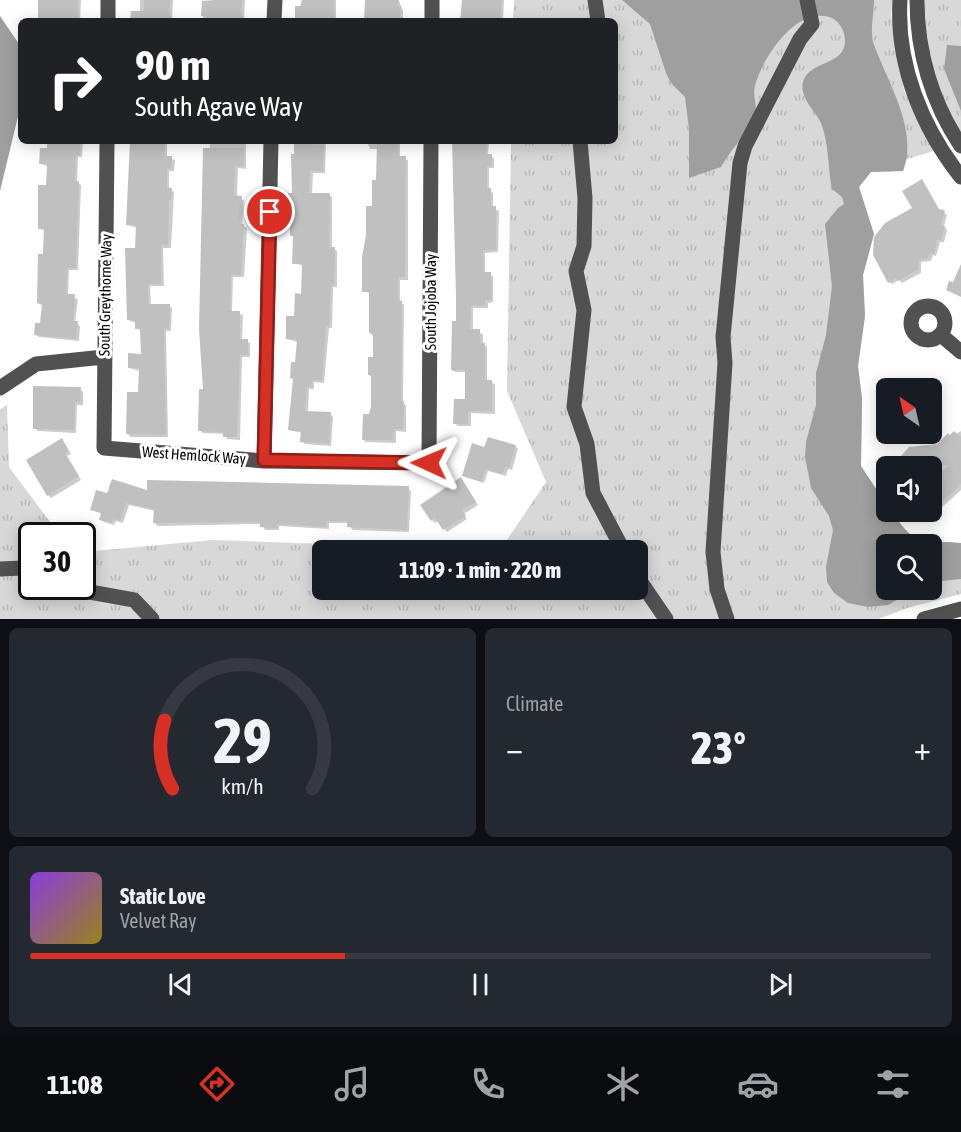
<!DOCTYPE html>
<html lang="en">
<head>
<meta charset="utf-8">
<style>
	body { margin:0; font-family:"Asap Condensed",sans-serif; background:#242831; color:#f1f3f6; height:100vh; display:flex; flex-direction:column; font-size:22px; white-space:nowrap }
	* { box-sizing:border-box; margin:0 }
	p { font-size:20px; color:#9ea1a6 }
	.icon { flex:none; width:33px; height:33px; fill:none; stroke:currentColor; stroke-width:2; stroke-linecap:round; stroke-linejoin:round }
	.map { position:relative; height:619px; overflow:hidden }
	.drawer { display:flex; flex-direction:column; gap:9px; padding:9px; background:#0d0f14; flex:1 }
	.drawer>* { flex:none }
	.hud { position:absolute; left:18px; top:18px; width:600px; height:126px; border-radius:9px; box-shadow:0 3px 15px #0003; background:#202124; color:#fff; overflow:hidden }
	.needle { width:39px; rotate:326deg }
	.fabs { position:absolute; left:876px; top:378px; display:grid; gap:12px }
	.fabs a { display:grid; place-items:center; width:66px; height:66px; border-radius:9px; background:#171b24; box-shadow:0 3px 15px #0003; font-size:30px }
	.speed { position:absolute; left:18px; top:522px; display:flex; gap:12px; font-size:30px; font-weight:700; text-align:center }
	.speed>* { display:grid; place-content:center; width:78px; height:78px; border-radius:50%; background:#171b24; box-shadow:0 3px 15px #0003; line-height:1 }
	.speed .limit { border:3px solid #111; border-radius:9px; background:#fff; color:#111 }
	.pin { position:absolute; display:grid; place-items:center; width:51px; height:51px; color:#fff; margin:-26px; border:3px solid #fff; border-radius:50%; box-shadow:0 2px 6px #0007 }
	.me { position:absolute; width:66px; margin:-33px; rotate:271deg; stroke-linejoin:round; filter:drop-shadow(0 0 4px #0008) }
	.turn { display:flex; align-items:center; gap:21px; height:126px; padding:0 18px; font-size:27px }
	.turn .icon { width:78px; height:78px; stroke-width:2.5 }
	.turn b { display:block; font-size:42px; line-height:51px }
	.big { font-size:45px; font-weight:800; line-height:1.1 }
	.drawer .widget { flex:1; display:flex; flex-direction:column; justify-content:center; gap:9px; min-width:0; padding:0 21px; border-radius:9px; background:#242831 }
	.drawer .dial { align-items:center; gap:0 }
	.dial svg { height:156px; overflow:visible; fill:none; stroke:#363941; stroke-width:7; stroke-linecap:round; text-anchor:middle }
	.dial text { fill:#f1f3f6; stroke:none }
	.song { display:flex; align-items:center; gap:18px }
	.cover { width:72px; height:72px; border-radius:9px; background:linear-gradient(135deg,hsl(270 70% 55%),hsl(50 70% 35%)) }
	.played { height:6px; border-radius:3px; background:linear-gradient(90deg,#d93025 35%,#363941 35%) }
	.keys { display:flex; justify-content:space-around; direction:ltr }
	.heat { display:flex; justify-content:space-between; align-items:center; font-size:33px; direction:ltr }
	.drawer .tiles { flex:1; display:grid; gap:9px; grid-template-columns:1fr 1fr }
	.widget:last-child { grid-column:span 2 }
	.trip { position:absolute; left:312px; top:540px; width:336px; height:60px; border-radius:9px; background:#171b24; box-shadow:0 3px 15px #0003; font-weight:800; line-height:60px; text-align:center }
	.tab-bar { display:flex; height:96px; justify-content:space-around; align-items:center; background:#090b0e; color:#9ea1a6 }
	.tab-bar .icon { width:42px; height:42px }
	.tab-bar .active { color:#d93025 }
	.tab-bar b { font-size:27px; color:#f1f3f6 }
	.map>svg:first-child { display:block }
	.grass { fill:url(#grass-tufts); fill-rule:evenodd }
	.water { fill:#9f9f9f }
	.shadow { fill:#0003 }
	.building { fill:#c0c0c0 }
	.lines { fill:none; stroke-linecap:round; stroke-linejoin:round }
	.minor { stroke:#515151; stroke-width:15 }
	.route-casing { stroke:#8d1f18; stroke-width:15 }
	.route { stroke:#d93025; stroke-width:10 }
	.labels { text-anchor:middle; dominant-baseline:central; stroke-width:6; stroke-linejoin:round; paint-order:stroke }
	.street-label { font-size:15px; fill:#000; stroke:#fff }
</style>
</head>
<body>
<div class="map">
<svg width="961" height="619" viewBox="0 0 961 619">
	<defs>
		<pattern id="grass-tufts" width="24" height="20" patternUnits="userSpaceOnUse" patternTransform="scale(1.5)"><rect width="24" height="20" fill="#d8d8d8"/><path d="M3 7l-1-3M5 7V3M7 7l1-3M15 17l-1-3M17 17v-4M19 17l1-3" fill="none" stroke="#b8b8b8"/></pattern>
	</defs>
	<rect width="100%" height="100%" fill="#fff"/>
	<path class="grass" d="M 514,0 L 893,0 L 891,15 L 904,90 L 934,151 L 907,159 L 903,171 L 871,172 L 859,187 L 874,234 L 863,275 L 865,316 L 858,366 L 862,399 L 861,466 L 886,504 L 886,512 L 892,512 C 918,550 921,539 961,543 L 961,594 L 907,608 L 879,619 L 0,619 L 0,409 L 7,405 L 9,467 L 60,535 L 32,536 L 32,586 L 82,586 L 83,552 L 213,540 L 497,550 L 322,550 L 322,590 L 638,590 L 638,550 L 500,550 L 546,482 L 507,391 L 511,141 L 615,141 L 615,21 L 513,21 ZM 886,544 L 932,544 L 932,590 L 886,590 Z
		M 925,0 L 961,0 L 961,138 C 939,94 924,50 925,0 Z"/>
	<path class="water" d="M 622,0 L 874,0 C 874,12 870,31 873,42 C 887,82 919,129 903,171 L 871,172 L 859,187 L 874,234 L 863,275 L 865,316 L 858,366 L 862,399 L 861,466 L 886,504 L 886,512 L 892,512 C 918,550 921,539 961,543 L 961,579 L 932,582 L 932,544 L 886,544 L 886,590 L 914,590 L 888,605 L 868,607 L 848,603 L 834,593 L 827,582 L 826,567 L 833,530 L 829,516 L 811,488 L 805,457 L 806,442 L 816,405 L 816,373 L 826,335 L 832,286 L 825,224 L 838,208 L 844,204 L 842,197 L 832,189 C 828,170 829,143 821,123 C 815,111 799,97 803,82 C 809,60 846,66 845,40 C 845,32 840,22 832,18 C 797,4 762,58 755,86 C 752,97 759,107 754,118 C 747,134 730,150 721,167 L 689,178 L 689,129 L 685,97 L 671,83 L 666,73 L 650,24 Z
		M 0,16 L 21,47 L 21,104 L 0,191 Z
		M 947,45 L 961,46 L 961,111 L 944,69 Z"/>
	<path class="shadow" d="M 40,0 L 81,0 L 80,21 L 42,21 L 39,17 Z
		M 140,0 L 173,0 L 172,21 L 132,21 L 140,13 Z
		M 216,0 L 245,0 L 244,21 L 203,21 L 203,3 Z
		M 302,0 L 336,0 L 336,21 L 296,21 Z
		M 463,0 L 504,0 L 503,21 L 462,21 Z
		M 367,1 L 399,1 L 403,11 L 403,21 L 366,21 Z
		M 69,141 L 83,141 L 82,157 L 78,157 L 77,182 L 81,185 L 78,270 L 69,270 L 68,295 L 78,299 L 75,322 L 80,326 L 79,341 L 39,337 L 36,335 L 41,325 L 43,306 L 38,303 L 45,231 L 39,228 L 48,186 L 49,167 L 41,164 L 48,149 Z
		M 132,141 L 167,141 L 167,157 L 175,160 L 174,171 L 169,171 L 169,189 L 174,192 L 171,248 L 163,248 L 164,286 L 150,286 L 151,305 L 169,306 L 172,308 L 171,331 L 166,331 L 168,437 L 131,437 L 128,434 L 140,394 L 140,371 L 129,368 L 142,355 L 142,331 L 136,328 L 136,323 L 129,320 L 137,249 L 137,228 L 128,225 Z
		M 210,141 L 246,141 L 246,169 L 238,168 L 237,197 L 244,200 L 242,225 L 247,228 L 244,277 L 233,277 L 232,312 L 243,315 L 242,340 L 250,343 L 250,357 L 242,357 L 240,440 L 227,439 L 225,434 L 203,433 L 200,430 L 205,391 Z
		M 296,141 L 326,141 L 325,173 L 313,173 L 312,194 L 329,194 L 332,197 L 332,248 L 337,251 L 337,287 L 333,287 L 332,328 L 329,328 L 324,383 L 314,382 L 314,389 L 309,389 L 308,412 L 330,414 L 333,417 L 331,446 L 305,444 L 302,441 L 302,433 L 289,430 L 298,342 L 287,339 L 303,295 L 304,266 L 294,263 L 295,238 L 291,235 L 292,207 L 289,205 L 293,194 Z
		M 367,141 L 400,141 L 400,157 L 408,160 L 408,280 L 400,280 L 400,302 L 404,305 L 403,402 L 406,406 L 406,432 L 396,431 L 396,443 L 366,442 L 363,439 L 373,407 L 373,378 L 369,375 L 374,358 L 373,336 L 370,333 L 371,294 L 364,291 L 378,182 L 378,149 L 370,149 Z
		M 453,141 L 489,141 L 488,155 L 494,158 L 494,168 L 489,168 L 489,190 L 493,193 L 493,208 L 499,211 L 498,252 L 485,253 L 485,273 L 493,276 L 493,302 L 488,303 L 488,308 L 473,308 L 473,331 L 483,334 L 483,344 L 487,347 L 487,381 L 495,384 L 495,414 L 471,413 L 471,426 L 458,426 L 455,423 L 466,400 L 467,372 L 455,372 L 452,370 L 457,323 Z
		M 940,210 L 947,215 L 944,226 L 947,230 L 944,242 L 940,242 L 936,256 L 933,255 L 931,261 L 921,262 L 921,273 L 902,283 L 899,280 L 892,284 L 889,282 Z
		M 80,389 L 83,392 L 83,405 L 77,405 L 76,433 L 38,431 L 35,428 Z
		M 961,431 L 961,490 L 929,519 L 922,512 L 932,512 L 932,466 L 904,466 L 902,456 L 937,445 Z
		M 64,443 L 71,454 L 67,456 L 81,480 L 51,498 L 48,495 Z
		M 516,447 L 518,449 L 512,470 L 508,469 L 506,476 L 488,471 L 484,483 L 464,475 L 485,449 Z
		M 463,482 L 478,505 L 464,514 L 467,519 L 447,532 L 439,521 L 435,523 L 432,520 Z
		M 408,488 L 411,491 L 409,532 L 352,530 L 349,523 L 329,523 L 329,529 L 279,526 L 279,530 L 265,530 L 262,524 L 158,526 L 155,523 L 155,511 L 129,505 L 123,523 L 116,521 L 114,525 L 104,522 L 101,519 L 102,514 L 92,509 L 108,495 L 149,492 Z"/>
	<path class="building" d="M 38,0 L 78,0 L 78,18 L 38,18 Z
		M 144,0 L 170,0 L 170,21 L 130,21 L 131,11 L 144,11 Z
		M 215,0 L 242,0 L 242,21 L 206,21 L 206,16 L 201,16 L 202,1 Z
		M 302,0 L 334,0 L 334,21 L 295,21 L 295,6 L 301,6 Z
		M 365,0 L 399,0 L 397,5 L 401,7 L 400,21 L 364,21 Z
		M 462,0 L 502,0 L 500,21 L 460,21 Z
		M 47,141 L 80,141 L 80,155 L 76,155 L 75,181 L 79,181 L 76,268 L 67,268 L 66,294 L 75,294 L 73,321 L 78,321 L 76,339 L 34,335 L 35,323 L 40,323 L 42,304 L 37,303 L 38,254 L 43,254 L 44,229 L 38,229 L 38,185 L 46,185 L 47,164 L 39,164 L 40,148 L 47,148 Z
		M 130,141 L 165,141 L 165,156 L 172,156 L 172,169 L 167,168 L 167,188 L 172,188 L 171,200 L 169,200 L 168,245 L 161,245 L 161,284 L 148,284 L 149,304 L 170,304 L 169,329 L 164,328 L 166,435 L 126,434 L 127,392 L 138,392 L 139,368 L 128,368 L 128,353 L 141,354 L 140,329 L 135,329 L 135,321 L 127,320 L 125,248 L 135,248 L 136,225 L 126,225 Z
		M 377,141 L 398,141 L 398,156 L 406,156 L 405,277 L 398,277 L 398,300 L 402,301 L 401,401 L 404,401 L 403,429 L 394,429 L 393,440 L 362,440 L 363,414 L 369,414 L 371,407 L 371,375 L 368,375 L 368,357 L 373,357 L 373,333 L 369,333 L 369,292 L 362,292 L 362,257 L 366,235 L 366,206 L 372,206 L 372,180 L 376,180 Z
		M 452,141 L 487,141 L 486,154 L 492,154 L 492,166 L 487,166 L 487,188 L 491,188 L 491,206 L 496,206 L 496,250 L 483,250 L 483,272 L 491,272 L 491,300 L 485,300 L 485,305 L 471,306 L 470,329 L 480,329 L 480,343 L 485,343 L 485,380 L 492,380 L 492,411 L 468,411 L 468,424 L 453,424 L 454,399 L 465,399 L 465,370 L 451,370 L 452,321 L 456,321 L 456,296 Z
		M 294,144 L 324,145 L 323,171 L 310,171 L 309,193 L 330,193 L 329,247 L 335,247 L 334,285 L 331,284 L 329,326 L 326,326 L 322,381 L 312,380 L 311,387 L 307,387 L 305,411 L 331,412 L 329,443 L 300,442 L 301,431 L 288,430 L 293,379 L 290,378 L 291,362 L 295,362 L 297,340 L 286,339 L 286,316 L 294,316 L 295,293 L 301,294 L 302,264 L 292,264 L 293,236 L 290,236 L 290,205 L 288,205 L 288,193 L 292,193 L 291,154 L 294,154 Z
		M 203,148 L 244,148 L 244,166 L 235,166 L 234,195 L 242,196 L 240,223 L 244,224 L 241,275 L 231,275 L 230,311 L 240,311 L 240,339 L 248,339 L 248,355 L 240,355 L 237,437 L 223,437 L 223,432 L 198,431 L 199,389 L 203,389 L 199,329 Z
		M 922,179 L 939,209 L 945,210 L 941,225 L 945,226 L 941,240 L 937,240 L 934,254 L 930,253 L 928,258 L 919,260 L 918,270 L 898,281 L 896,278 L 888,283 L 873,255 L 874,237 L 885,223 L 912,208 L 902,191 Z
		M 961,264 L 961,297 L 946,290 L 949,281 L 953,282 Z
		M 33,386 L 81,387 L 80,403 L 75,402 L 74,430 L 33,429 Z
		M 954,431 L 961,437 L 961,484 L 932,511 L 932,482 L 949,465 L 902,466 L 901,456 L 909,447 L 937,444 L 948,433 L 950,435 Z
		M 488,437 L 516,445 L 509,468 L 505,467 L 503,474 L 485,469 L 481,482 L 462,476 L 472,443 L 484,447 Z
		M 62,438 L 69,451 L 65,453 L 79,476 L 47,496 L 26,460 Z
		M 461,477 L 476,502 L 462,510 L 466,516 L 443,530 L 435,518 L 431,521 L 420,505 Z
		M 112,479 L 147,490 L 147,480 L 409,486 L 407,530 L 347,527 L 347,521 L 326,521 L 326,527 L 277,524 L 277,528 L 260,527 L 260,522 L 153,523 L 154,509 L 126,503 L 120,521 L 113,519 L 111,523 L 99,520 L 101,513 L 90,510 L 96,490 L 107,493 Z"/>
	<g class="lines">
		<path class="minor" d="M 595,0 L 598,21
			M 900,0 C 896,64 922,128 961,177
			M 917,0 C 917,52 932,103 961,146
			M 108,21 L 108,0
			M 274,21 L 275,0
			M 432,21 L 432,0
			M 107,141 L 104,448 L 264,461 L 429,463 L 431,141
			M 580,141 L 585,198 L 584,246 L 576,271 L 584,310 L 574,407 L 587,444 L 593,493 L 623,550
			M911 323a17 17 0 1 1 34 0a17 17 0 1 1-34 0Z
			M 941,335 L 961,352
			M 0,388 L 36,364 L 104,357
			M 264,461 L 271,141
			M 0,569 L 23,568 L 32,571
			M 638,578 L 666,619
			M 57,586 L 134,600 L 152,619
			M 727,619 L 717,589 L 713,552 L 725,363 L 723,337 L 740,163 L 745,146 L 800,39 L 812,24 L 807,0
			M 924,619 L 961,609"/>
	</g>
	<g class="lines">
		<g class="route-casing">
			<path id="route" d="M 270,212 L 264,460 L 429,463"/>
		</g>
		<use href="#route" class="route"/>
	</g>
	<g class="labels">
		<g class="street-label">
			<text transform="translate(105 295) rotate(-89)">South Greythorne Way</text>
			<text transform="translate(430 302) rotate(-90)">South Jojoba Way</text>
			<text transform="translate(194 455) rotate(4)">West Hemlock Way</text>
		</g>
	</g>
</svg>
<div class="fabs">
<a><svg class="needle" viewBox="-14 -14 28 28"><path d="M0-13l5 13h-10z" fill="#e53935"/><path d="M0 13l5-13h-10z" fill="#9ea1a6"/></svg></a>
<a><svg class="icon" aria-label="sound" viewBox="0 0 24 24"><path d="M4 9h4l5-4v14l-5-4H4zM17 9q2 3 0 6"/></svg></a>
<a><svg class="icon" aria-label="search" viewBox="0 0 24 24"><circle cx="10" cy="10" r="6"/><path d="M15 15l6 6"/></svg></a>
</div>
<div class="speed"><div class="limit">30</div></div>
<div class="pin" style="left:270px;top:212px;background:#d93025"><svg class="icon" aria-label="arrive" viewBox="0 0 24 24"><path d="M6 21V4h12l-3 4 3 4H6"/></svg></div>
<svg class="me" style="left:429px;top:463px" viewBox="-20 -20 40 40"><path d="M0-17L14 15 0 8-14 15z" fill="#d93025" stroke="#fff" stroke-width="4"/></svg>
<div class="trip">11:09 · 1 min · 220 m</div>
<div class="hud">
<div class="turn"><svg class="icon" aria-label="right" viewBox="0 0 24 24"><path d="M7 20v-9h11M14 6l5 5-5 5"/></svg><div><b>90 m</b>South Agave Way</div></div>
</div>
</div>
<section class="drawer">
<div class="tiles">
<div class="widget dial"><svg viewBox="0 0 100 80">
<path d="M14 69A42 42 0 1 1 86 69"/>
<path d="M14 69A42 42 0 0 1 10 34" stroke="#d93025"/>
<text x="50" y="56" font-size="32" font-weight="700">29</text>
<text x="50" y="72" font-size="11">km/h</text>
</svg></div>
<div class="widget"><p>Climate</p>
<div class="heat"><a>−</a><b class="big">23°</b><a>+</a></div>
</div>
<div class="widget">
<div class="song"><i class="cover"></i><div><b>Static Love</b><p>Velvet Ray</p></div></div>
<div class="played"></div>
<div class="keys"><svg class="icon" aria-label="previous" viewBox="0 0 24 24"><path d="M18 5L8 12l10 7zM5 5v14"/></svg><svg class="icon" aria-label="pause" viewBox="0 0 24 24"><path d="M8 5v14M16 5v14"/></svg><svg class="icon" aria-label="next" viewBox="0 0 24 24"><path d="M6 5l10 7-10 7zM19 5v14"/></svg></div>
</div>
</div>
</section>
<nav class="tab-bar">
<b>11:08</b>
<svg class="icon active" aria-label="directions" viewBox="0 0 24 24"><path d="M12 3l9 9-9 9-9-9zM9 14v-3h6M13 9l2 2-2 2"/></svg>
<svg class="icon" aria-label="music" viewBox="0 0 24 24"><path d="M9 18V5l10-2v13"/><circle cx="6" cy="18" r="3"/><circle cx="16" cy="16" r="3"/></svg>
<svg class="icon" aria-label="phone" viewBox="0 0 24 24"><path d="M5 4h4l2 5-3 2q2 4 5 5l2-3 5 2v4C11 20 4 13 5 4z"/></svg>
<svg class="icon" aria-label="climate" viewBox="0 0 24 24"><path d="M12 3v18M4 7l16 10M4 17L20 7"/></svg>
<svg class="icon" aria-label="car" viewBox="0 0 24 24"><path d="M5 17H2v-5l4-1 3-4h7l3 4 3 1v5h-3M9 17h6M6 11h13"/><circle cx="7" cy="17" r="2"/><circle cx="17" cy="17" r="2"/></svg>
<svg class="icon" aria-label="filters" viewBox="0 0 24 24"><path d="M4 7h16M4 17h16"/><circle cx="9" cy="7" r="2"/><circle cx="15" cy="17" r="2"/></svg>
</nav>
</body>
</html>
